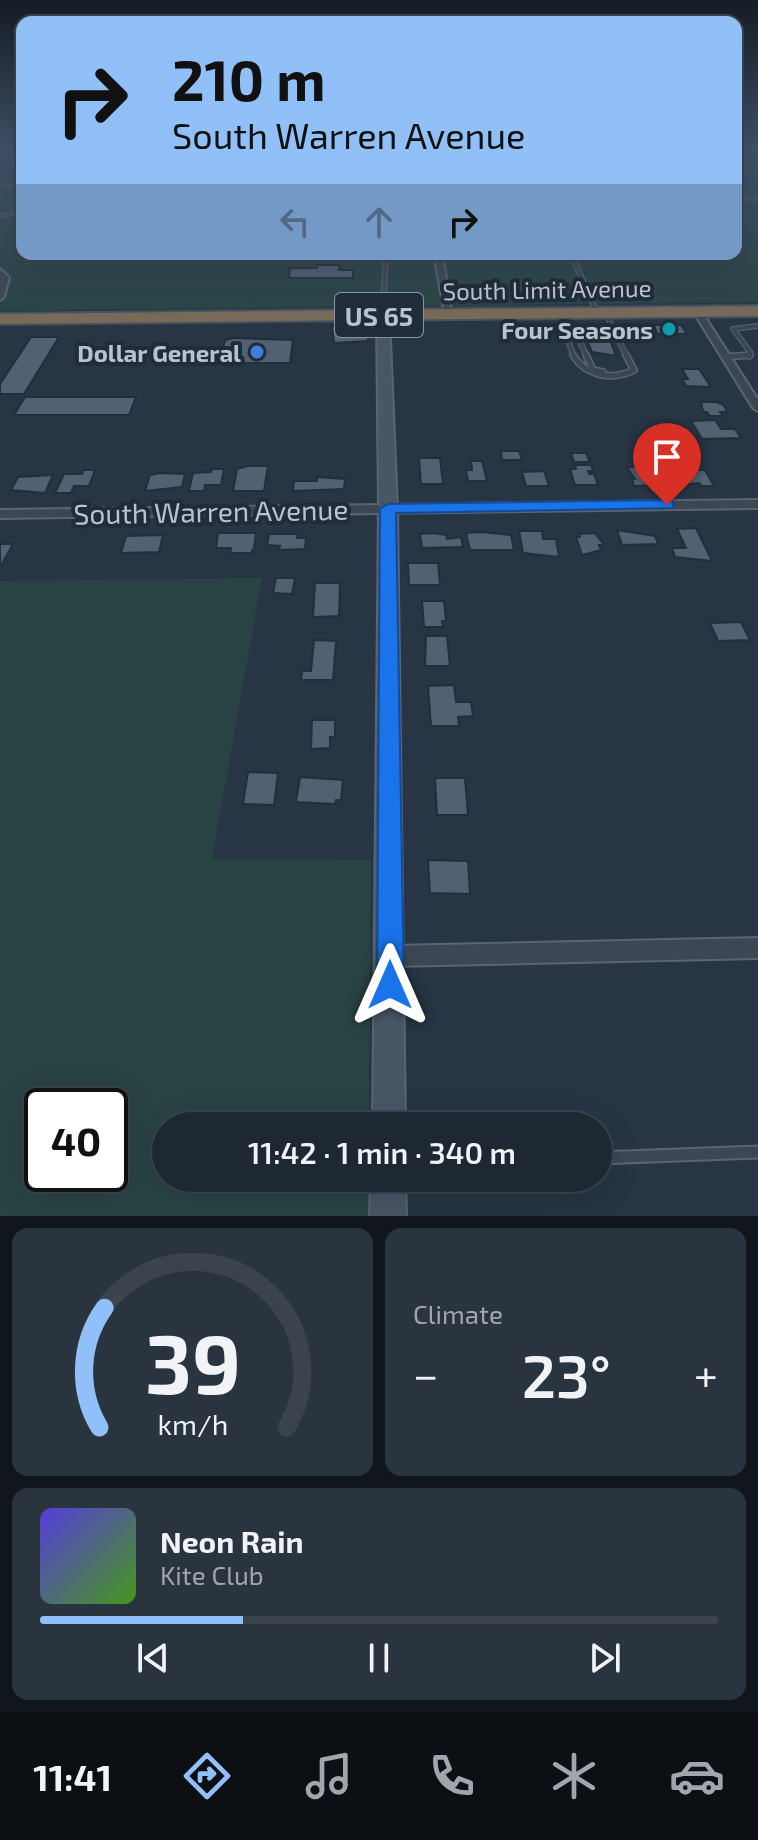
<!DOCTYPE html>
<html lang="en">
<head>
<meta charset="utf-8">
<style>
	body { margin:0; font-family:"Exo 2",sans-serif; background:#2a343f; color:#f1f3f6; height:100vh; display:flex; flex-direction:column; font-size:30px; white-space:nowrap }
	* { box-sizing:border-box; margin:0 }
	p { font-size:26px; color:#a0a6ac }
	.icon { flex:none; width:44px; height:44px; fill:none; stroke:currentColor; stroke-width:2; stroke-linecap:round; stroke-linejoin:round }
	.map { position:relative; height:1216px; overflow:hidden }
	.drawer { display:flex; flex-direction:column; gap:12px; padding:12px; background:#10161c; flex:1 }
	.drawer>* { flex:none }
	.banner { position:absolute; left:16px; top:16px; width:726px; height:244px; border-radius:16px; box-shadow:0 8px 32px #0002,0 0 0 2px #3b444e; background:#91c0f9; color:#111; overflow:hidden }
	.speed { position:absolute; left:24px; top:1088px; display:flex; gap:16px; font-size:40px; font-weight:700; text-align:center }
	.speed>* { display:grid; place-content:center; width:104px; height:104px; border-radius:50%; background:#1d2833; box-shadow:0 8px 32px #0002,0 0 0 2px #3b444e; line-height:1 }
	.speed .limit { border:4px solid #111; border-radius:12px; background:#fff; color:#111 }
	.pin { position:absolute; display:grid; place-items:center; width:68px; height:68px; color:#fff; margin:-82px -34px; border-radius:50% 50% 50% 0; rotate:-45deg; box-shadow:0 0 8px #0007 }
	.pin .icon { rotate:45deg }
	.me { position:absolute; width:88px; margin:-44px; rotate:0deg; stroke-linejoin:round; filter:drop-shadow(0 0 6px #0008) }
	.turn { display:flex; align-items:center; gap:28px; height:168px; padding:0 24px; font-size:36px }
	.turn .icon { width:104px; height:104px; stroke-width:2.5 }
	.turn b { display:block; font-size:56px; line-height:68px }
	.lanes { display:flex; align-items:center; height:76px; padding:0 24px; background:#0003; justify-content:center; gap:40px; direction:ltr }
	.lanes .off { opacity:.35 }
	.big { font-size:60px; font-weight:600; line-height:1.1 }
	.drawer .widget { flex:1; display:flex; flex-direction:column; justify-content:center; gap:12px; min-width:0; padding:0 28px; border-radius:16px; background:#2a343f }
	.drawer .dial { align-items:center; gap:0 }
	.dial svg { height:208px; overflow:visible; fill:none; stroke:#3b444e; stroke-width:7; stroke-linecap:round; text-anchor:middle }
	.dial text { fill:#f1f3f6; stroke:none }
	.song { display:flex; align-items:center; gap:24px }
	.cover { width:96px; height:96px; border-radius:12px; background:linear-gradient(135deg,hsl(250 70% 55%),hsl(100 70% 35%)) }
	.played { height:8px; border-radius:4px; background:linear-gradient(90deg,#91c0f9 30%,#3b444e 30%) }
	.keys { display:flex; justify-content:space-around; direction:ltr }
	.heat { display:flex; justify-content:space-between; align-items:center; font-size:44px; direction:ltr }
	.drawer .tiles { flex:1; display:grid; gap:12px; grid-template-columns:1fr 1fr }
	.widget:last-child { grid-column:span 2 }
	.trip { position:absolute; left:152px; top:1112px; width:460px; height:80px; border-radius:40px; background:#1d2833; box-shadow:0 8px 32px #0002,0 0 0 2px #3b444e; font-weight:600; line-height:80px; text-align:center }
	.tab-bar { display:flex; height:128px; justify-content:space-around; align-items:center; background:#0c1014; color:#a0a6ac }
	.tab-bar .icon { width:56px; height:56px }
	.tab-bar .active { color:#91c0f9 }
	.tab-bar b { font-size:36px; color:#f1f3f6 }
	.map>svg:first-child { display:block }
	.green { fill:#294344; fill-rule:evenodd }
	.building { fill:#526071; stroke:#222e3b; stroke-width:2 }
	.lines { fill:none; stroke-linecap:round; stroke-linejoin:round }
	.lane-far3-casing { stroke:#5a6570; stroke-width:5 }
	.lane-far2-casing { stroke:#5a6570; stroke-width:6 }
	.lane-far1-casing { stroke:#5a6570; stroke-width:8 }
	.lane-casing { stroke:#5a6570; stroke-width:15 }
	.street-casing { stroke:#5a6570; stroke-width:4 }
	.secondary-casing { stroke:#5a6570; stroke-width:4 }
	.highway-casing { stroke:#46525e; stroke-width:4 }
	.lane-far3 { stroke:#3b4753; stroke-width:3 }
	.lane-far2 { stroke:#3b4753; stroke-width:4 }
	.lane-far1 { stroke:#3b4753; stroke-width:5 }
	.lane { stroke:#3b4753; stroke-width:11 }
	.street { fill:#3b4753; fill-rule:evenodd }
	.secondary { fill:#495666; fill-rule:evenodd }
	.highway { fill:#796a58; fill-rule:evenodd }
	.route { fill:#1a73e8; stroke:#114b97; stroke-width:2 }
	.culture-dot { fill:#0f9aa8; stroke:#202c39; stroke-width:3 }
	.shop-dot { fill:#3f7fe0; stroke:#202c39; stroke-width:3 }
	.labels { text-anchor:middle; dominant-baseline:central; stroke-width:8; stroke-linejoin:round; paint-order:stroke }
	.far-street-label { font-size:24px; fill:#b9c2cd; stroke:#202c39 }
	.far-poi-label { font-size:24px; font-weight:bold; fill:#b9c2cd; stroke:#202c39; text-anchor:end }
	.shield { fill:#202c39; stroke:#8b95a1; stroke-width:2 }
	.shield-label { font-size:26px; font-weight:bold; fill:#b9c2cd }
	.street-label { font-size:28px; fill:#b9c2cd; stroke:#202c39 }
</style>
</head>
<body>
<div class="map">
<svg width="758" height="1216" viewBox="0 0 758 1216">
	<rect width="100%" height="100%" fill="#273544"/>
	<path class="green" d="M 0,150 L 22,150 L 22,254 L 736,254 L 736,150 L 758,150 L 758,302 L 0,311 Z
		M 262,578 L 212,859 L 371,860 L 369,1126 L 166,1126 L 166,1178 L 369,1178 L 368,1216 L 0,1216 L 0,581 ZM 110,1106 L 110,1174 L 42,1174 L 42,1106 Z"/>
	<path class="building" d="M 317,265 L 339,265 L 339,270 L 353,270 L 353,278 L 289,278 L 290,268 L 317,268 Z
		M 653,325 L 681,325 L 687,334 L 658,334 Z
		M 332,326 L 368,326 L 368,341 L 334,343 Z
		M 594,331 L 608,335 L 616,356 L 592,352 L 583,332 Z
		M 31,337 L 59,337 L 24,394 L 0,394 L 0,384 Z
		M 234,338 L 293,340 L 290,363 L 219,363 L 225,340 Z
		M 682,369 L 699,369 L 711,387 L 686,386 L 682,379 L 688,379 Z
		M 25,397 L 136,397 L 129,415 L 14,415 Z
		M 701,402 L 717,402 L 724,405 L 727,412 L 720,412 L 723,416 L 710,416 L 707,412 L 703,412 Z
		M 715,420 L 721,429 L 735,429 L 741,438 L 702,439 L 691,421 Z
		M 501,451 L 519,451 L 522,460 L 502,460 Z
		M 571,453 L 586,453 L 590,462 L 574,462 Z
		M 419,458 L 440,458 L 443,484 L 421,484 Z
		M 471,461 L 482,461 L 487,481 L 468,481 L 466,470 L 472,470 Z
		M 575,465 L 591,465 L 593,471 L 588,471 L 589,474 L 594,474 L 598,485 L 575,485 L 570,469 L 576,469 Z
		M 248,466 L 268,466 L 264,491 L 233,491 L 237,469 Z
		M 627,467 L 646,467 L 654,485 L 634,486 L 632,479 L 635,479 Z
		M 212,469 L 224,469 L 221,485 L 205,485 L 204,491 L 189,491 L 193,473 L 211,472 Z
		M 84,470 L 95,470 L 89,486 L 74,486 L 71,493 L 55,493 L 64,474 L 82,474 Z
		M 674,470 L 705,470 L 714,486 L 701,486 L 699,483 L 675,485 L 670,474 L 676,474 Z
		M 544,471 L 549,486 L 526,486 L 522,472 Z
		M 160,473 L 185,474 L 182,487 L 145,491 L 150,475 Z
		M 53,475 L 45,493 L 11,490 L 18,477 Z
		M 317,477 L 345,479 L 344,489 L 293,491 L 294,481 L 317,481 Z
		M 696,528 L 712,561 L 675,557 L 672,548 L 686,548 L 677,529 Z
		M 617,530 L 655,536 L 658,544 L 622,545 Z
		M 519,531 L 542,531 L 543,539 L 556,539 L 559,557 L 523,553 Z
		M 481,532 L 511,535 L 514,550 L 470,550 L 466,533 Z
		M 218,533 L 256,533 L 254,548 L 251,553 L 230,553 L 231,548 L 216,548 Z
		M 434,533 L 446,535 L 447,539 L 461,537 L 463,547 L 422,548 L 420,534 Z
		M 595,533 L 604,545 L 599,545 L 601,550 L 582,555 L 576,537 L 580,537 L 579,534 Z
		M 269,534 L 297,534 L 297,538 L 306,538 L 305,549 L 279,550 L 280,546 L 267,545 Z
		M 163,535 L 159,552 L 121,553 L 126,536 Z
		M 0,544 L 13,544 L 2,564 L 0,564 Z
		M 408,563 L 438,563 L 440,585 L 409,585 Z
		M 276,578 L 295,578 L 292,594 L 273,593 Z
		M 315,583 L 340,583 L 339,616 L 313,617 Z
		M 422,601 L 444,601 L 446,621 L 442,621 L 443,627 L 424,627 Z
		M 741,622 L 750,640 L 718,641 L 710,623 Z
		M 426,636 L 447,636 L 450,666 L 425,666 Z
		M 314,640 L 336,641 L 333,680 L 301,680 L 302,671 L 311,671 Z
		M 454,685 L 456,702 L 471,702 L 473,716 L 458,717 L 459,726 L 431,726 L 428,686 Z
		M 312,720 L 335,720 L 335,737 L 330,737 L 330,748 L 311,749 Z
		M 248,772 L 278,773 L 274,805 L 243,804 Z
		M 300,777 L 343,780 L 341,800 L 336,800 L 335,804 L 296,802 Z
		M 435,778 L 465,778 L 468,815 L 437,815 Z
		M 428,860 L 468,861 L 470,894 L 430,893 Z"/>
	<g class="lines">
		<g class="lane-far3-casing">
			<path id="lane-far3" d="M 0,186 L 22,186
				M 736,198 L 758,198
				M 0,216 L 22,211"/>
		</g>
		<g class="lane-far2-casing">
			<path id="lane-far2" d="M 571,254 L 597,312
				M 605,312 L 627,357
				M 558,313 L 574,357
				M 383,315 L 386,254
				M 565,330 L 577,335 L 587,357
				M 749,357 L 751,353 L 733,329 L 758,326"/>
		</g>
		<g class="lane-far1-casing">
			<path id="lane-far1" d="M 573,355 C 586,376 612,381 634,370 L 626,355
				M 586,355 L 593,370 L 603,372
				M 725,357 L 750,355"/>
		</g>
		<g class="lane-casing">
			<path id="lane" d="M 598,1158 L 758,1152"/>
		</g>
		<g class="street-casing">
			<path id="street" d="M 434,254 L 442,254 L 452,316 L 445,314 Z
				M 0,269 L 9,278 L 4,297 L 0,300 Z
				M 694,309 L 700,309 L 758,400 L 758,411 L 753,408 L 693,311 Z
				M 758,500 L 758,508 L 0,518 L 0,510 Z
				M 758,938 L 758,958 L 391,966 L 384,963 L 381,956 L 384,949 L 391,946 Z"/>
		</g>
		<g class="secondary-casing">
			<path id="secondary" d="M 383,311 L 389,315 L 397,509 L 405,1126 L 373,1126 L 379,509 L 377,315 Z
				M 371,1178 L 405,1178 L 406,1216 L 370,1216 Z"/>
		</g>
		<g class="highway-casing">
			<path id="highway" d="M 758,306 L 758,316 L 0,324 L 0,314 Z"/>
		</g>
		<use href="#lane-far3" class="lane-far3"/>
		<use href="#lane-far2" class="lane-far2"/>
		<use href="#lane-far1" class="lane-far1"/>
		<use href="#lane" class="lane"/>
		<use href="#street" class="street"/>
		<use href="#secondary" class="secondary"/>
		<use href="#highway" class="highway"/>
	</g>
	<linearGradient id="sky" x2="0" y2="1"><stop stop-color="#151d25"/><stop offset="0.47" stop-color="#415167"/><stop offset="1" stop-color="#415167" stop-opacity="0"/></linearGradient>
	<rect width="758" height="320" fill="url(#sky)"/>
	<path class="route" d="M 667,500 L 673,501 L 673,508 L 396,513 L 404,985 L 400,994 L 390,998 L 381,994 L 377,985 L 380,509 L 388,504 Z"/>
	<circle class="culture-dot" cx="669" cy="329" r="8"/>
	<circle class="shop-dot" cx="257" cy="352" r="8"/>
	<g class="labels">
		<g class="far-street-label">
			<text transform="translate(547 289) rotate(-1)">South Limit Avenue</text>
		</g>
		<g class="far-poi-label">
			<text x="653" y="329">Four Seasons</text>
			<text x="241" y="352">Dollar General</text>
		</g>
		<rect class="shield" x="335" y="293" width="88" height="44" rx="6"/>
		<g class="shield-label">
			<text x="379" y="315">US 65</text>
		</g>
		<g class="street-label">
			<text transform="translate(211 511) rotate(-1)">South Warren Avenue</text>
		</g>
	</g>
</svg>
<div class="speed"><div class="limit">40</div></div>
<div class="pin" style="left:667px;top:505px;background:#d93025"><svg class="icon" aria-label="arrive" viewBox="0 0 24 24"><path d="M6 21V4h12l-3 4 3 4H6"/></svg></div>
<svg class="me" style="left:390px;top:985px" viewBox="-20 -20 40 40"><path d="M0-17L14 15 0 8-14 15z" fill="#1a73e8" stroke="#fff" stroke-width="4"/></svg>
<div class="trip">11:42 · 1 min · 340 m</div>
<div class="banner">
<div class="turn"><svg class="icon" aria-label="right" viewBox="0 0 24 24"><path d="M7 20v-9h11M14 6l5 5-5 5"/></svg><div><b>210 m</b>South Warren Avenue</div></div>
<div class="lanes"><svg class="icon off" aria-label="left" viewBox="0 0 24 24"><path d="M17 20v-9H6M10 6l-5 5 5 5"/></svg><svg class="icon off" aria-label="ahead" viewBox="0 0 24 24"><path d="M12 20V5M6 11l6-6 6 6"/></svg><svg class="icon" aria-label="right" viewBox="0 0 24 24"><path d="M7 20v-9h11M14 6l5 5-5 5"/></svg></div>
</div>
</div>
<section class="drawer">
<div class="tiles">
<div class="widget dial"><svg viewBox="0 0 100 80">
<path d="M14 69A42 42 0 1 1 86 69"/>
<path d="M14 69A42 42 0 0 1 16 23" stroke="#91c0f9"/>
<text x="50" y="56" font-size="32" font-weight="700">39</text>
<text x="50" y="72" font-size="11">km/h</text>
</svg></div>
<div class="widget"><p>Climate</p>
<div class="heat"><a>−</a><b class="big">23°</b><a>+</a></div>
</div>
<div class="widget">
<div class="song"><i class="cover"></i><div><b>Neon Rain</b><p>Kite Club</p></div></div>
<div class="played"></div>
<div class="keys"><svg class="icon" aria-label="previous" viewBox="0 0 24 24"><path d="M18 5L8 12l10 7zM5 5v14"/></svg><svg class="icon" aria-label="pause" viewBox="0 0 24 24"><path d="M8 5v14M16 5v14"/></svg><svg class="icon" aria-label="next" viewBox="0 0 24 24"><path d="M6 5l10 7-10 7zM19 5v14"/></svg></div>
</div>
</div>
</section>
<nav class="tab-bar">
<b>11:41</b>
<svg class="icon active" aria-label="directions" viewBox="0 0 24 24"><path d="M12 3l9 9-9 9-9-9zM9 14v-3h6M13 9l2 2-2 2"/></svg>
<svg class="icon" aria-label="music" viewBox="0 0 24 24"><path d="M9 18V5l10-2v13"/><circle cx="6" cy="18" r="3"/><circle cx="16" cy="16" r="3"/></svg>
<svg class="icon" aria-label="phone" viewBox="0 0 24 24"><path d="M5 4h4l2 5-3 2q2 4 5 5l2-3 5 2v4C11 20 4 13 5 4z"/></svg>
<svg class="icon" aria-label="climate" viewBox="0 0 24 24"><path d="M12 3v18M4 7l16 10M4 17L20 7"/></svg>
<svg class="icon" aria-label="car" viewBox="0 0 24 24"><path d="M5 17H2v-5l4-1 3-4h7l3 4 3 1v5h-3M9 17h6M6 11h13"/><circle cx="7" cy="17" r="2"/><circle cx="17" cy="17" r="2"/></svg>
</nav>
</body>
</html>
